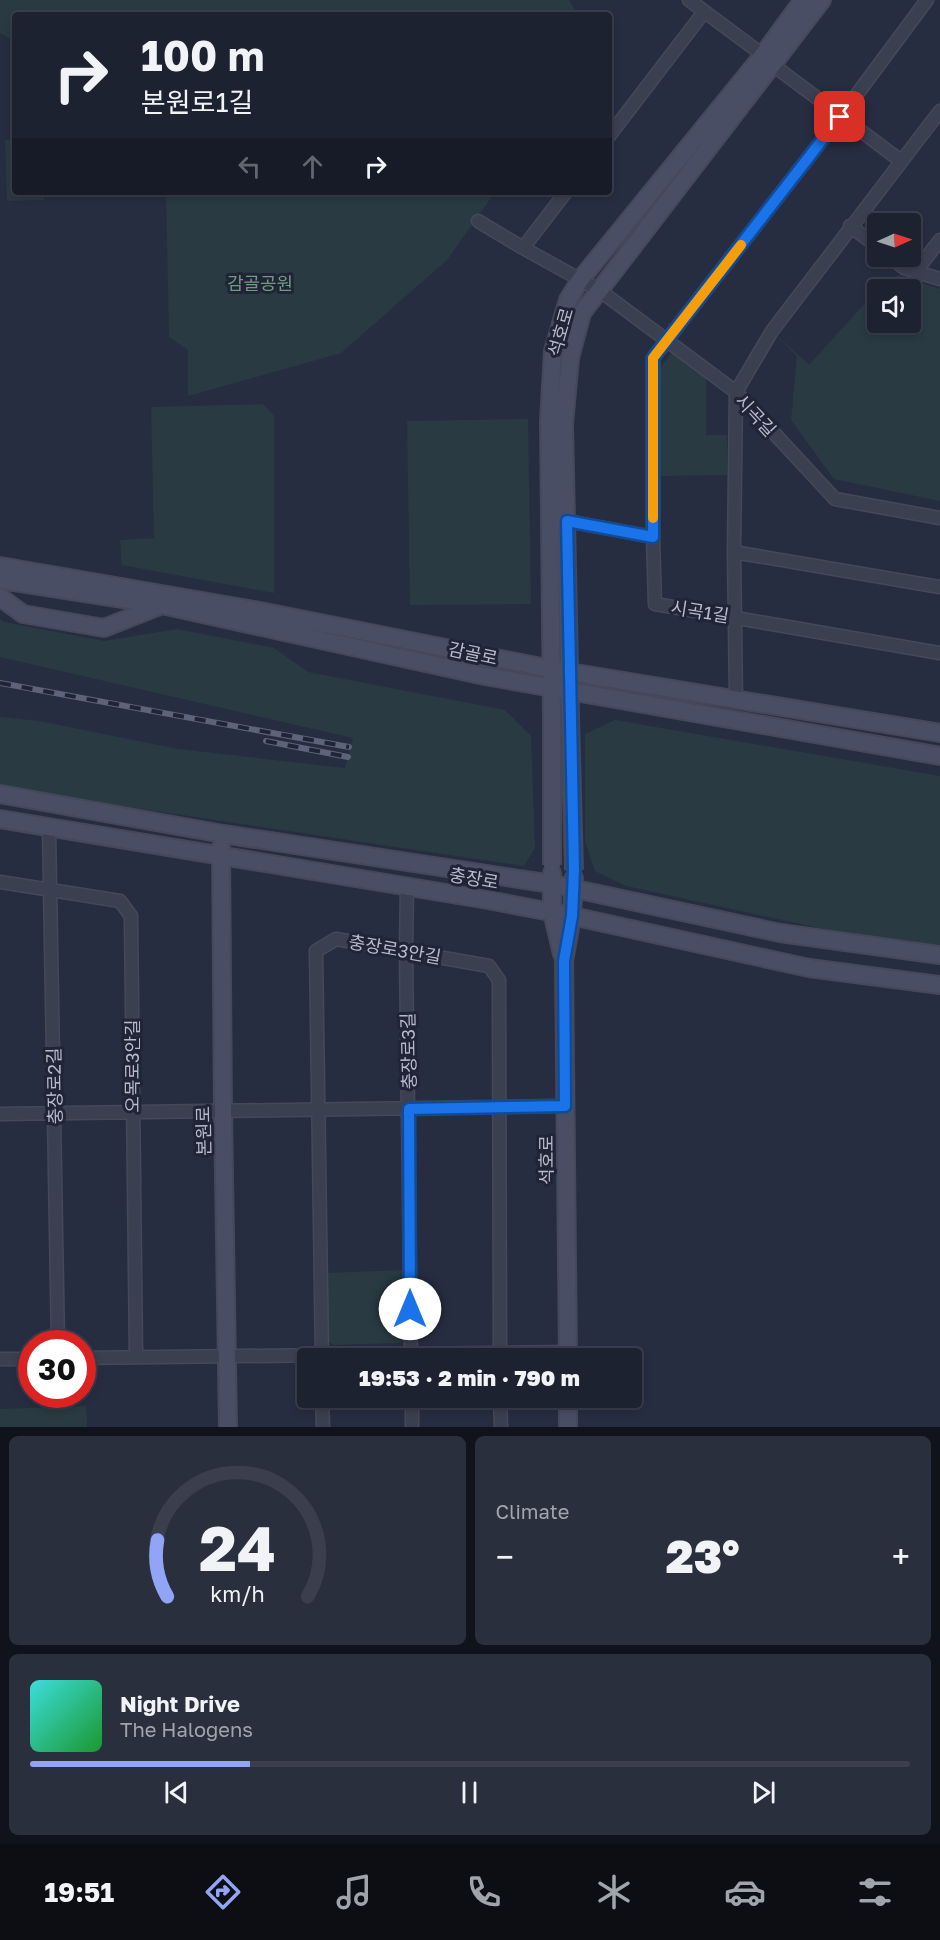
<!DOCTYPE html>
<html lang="en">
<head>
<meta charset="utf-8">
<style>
	body { margin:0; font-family:"Golos Text","Noto Sans KR",sans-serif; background:#2a2f3d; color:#f1f3f6; height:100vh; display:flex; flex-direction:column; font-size:22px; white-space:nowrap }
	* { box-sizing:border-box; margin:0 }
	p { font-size:20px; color:#a0a4ab }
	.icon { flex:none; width:33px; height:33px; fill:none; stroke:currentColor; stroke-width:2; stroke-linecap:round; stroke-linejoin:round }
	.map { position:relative; height:1427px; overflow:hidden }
	.side { display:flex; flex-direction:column; gap:9px; padding:9px; background:#10131b; flex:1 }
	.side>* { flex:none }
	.banner { position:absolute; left:12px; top:12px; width:600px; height:183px; border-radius:6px; box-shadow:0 3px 9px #0003,0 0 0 2px #3b3f4d; background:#1d2231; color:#f1f3f6; overflow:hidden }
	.needle { width:39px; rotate:87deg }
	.controls { position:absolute; left:867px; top:213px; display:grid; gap:12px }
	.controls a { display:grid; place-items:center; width:54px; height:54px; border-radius:6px; background:#1d2231; box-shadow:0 3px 9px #0003,0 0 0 2px #3b3f4d; font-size:30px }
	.speed { position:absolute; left:18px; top:1330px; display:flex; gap:12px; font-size:30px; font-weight:700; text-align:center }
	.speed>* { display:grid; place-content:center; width:78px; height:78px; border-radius:50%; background:#1d2231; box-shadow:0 3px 9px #0003,0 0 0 2px #3b3f4d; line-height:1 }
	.speed .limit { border:9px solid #d22; background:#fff; color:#111 }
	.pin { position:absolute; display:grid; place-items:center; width:51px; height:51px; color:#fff; margin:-26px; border-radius:12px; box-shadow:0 3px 9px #0006 }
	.me { position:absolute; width:66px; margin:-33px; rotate:0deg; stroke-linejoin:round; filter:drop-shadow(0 0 4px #0008) }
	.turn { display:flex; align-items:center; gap:21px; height:126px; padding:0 30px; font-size:27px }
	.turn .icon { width:78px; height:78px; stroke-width:2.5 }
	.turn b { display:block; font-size:42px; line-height:51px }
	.lanes { display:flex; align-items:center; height:57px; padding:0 30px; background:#0003; justify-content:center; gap:30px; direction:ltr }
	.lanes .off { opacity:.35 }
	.big { font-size:45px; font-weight:800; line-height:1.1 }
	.side .widget { flex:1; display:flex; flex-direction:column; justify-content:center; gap:9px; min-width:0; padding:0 21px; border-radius:9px; background:#2a2f3d }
	.side .dial { align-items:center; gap:0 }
	.dial svg { height:156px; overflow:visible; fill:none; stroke:#3b3f4d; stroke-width:7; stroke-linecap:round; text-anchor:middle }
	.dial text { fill:#f1f3f6; stroke:none }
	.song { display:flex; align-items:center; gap:18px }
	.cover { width:72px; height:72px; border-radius:9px; background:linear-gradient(135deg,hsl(180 70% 55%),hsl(130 70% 35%)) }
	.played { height:6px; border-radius:3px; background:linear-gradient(90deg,#92a4f6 25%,#3b3f4d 25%) }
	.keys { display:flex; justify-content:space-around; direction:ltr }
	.heat { display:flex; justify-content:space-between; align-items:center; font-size:33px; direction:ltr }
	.side .tiles { flex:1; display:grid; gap:9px; grid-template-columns:1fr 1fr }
	.widget:last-child { grid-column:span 2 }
	.trip { position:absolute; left:297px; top:1348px; width:345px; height:60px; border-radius:6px; background:#1d2231; box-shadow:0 3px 9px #0003,0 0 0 2px #3b3f4d; font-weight:800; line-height:60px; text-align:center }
	.tabs { display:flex; height:96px; justify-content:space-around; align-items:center; background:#0c0e14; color:#a0a4ab }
	.tabs .icon { width:42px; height:42px }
	.tabs .active { color:#92a4f6 }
	.tabs b { font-size:27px; color:#f1f3f6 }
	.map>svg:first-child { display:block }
	.green { fill:#293a42 }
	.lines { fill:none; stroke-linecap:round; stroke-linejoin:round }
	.street-casing { stroke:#45485a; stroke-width:15 }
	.secondary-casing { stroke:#45485a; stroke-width:20 }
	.street { stroke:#3b4051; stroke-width:12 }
	.secondary { stroke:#494e64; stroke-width:16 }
	.rail-casing { stroke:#5d6378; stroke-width:6 }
	.rail { stroke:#202436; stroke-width:4; stroke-dasharray:11; stroke-linecap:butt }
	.secondary-bridge-casing { stroke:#45485a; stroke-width:20; stroke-linecap:butt }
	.secondary-bridge { stroke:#494e64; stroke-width:16 }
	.route-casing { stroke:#114b97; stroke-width:15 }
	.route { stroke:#1a73e8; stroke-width:10 }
	.slow { stroke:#f59e0b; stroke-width:10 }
	.labels { text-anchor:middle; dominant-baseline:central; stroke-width:6; stroke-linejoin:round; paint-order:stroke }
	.park-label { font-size:18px; fill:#709b83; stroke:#202436 }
	.street-label { font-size:18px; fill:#b8bbcb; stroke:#202436 }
</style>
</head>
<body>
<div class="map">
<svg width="940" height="1427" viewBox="0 0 940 1427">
	<rect width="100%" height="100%" fill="#272d41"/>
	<path class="green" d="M 0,0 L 569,0 L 578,15 L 15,15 L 15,41 L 0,33 Z
		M 5,140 L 15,140 L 15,192 L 44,192 L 44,200 L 7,201 Z
		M 166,192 L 495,192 L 447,260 L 341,353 L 188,396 L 188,350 L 169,337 Z
		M 898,275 L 940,289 L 940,501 L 834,479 L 791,420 L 797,356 L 772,331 L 809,365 L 877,290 L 878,322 L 910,322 L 910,290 L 878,289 Z
		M 673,351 L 706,378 L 706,435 L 727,435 L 727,475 L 661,476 L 660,368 Z
		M 263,404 L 274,416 L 274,593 L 122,565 L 120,540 L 154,538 L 151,407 Z
		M 528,419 L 531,604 L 410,605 L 407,421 Z
		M 0,619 L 4,622 L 104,641 L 177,629 L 274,648 L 308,672 L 505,710 L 531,736 L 535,848 L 524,866 L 0,788 L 0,717 L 39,721 L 178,749 L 345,768 L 353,738 L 0,657 Z
		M 615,720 L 940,776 L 940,947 L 875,940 L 626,886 L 595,871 L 585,841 L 585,734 Z
		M 402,1270 L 404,1338 L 400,1343 L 333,1345 L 328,1340 L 326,1273 Z
		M 86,1406 L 87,1427 L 0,1427 L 0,1409 Z"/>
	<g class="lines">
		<g class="street-casing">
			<path id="street" d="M 689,0 L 763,55
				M 927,0 L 840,117 L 653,358 L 653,537 L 655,604 L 940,653
				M 773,65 L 901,161
				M 609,136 L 704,12
				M 566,192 L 523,248 L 599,290 L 736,392 L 835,499 L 940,518
				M 478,221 L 523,248
				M 850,226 L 878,247
				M 889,256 L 904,268 L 940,279
				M 916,271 L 940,240
				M 567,521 L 653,537
				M 734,552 L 940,587
				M 736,699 L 734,552 L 736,392 L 772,331 L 940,111
				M 49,828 L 58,1344
				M 0,882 L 120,901 L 131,916 L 136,1357
				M 407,886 L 406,951 L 411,1359
				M 0,1114 L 565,1106
				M 82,1358 L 568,1352
				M 0,1359 L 32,1359
				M 322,1359 L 316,951 L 336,939 L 489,966 L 499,980 L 500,1359
				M 322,1398 L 323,1427
				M 412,1398 L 412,1427
				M 500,1398 L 501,1427"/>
		</g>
		<g class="secondary-casing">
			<path id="secondary" d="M 0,566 L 260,611 L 551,669 L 940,733
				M 0,580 L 162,605 L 485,676 L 940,756
				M 0,597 L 23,614 L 104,628 L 162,605
				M 552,716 L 549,421 L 553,351 L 568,300 L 580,280 L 763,55 L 803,0
				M 570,718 L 564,424 L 570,358 L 582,313 L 822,0
				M 0,794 L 223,834 L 552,884 L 780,933 L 940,955
				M 0,819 L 488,900 L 572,916 L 809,968 L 940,985
				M 221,847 L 223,1112 L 228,1427
				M 552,873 L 552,912 L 562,954
				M 568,1359 L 564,961 L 572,916 L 574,878
				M 568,1398 L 568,1427"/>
		</g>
		<use href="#street" class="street"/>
		<use href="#secondary" class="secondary"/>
		<g class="rail-casing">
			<path id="rail" d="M 0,683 L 349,747
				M 266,741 L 348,757"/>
		</g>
		<use href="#rail" class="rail"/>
		<g class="secondary-bridge-casing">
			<path id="secondary-bridge" d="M 570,718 L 574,870
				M 552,865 L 552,716"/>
		</g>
		<use href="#secondary-bridge" class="secondary-bridge"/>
	</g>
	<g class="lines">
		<g class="route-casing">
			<path id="route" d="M 410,1309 L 409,1109 L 565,1106 L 564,961 L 572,916 L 574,870 L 567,521 L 653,537 L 653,358 L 840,117"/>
		</g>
		<use href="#route" class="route"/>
		<path class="slow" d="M 653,518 L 653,358 L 741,245"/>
	</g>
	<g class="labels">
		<g class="park-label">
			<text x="260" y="283">감골공원</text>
		</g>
		<g class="street-label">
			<text transform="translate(560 332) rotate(-74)">석호로</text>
			<text transform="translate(756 415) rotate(47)">시곡길</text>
			<text transform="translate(700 611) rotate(9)">시곡1길</text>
			<text transform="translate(473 653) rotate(12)">감골로</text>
			<text transform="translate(474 878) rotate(10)">충장로</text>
			<text transform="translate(395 949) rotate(10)">충장로3안길</text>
			<text transform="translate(408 1051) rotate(-91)">충장로3길</text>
			<text transform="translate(132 1066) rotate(-90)">오목로3안길</text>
			<text transform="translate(54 1086) rotate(-91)">충장로2길</text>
			<text transform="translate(203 1131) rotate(-91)">본원로</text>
			<text transform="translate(546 1160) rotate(-90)">석호로</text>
		</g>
	</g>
</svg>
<div class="controls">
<a><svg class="needle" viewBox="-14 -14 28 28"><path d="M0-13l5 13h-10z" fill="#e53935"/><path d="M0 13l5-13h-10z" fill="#a0a4ab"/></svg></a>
<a><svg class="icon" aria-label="sound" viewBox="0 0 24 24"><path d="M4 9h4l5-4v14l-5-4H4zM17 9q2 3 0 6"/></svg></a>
</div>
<div class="speed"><div class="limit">30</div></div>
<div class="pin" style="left:840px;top:117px;background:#d93025"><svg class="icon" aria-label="arrive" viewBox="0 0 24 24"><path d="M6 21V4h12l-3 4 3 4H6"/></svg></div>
<svg class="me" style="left:410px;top:1309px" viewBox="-20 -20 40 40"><circle r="19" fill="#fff"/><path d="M0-13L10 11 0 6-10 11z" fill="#1a73e8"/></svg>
<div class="trip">19:53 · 2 min · 790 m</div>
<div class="banner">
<div class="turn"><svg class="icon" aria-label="right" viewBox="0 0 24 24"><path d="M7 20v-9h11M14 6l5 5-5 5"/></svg><div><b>100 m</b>본원로1길</div></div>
<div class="lanes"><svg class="icon off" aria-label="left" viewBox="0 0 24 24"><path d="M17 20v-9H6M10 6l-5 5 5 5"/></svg><svg class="icon off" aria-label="ahead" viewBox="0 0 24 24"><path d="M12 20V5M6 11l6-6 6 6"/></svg><svg class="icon" aria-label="right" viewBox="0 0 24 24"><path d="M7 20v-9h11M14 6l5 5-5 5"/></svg></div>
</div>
</div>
<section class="side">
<div class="tiles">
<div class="widget dial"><svg viewBox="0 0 100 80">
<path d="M14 69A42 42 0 1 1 86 69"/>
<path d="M14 69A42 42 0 0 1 9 40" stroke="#92a4f6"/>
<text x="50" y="56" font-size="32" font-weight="700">24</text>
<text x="50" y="72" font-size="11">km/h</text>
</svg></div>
<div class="widget"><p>Climate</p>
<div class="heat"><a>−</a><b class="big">23°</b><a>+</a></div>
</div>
<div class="widget">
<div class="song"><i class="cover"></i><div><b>Night Drive</b><p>The Halogens</p></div></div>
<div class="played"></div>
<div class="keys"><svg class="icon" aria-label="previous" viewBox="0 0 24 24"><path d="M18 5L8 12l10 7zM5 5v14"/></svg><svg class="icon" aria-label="pause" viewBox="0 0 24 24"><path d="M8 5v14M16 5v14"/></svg><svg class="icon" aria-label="next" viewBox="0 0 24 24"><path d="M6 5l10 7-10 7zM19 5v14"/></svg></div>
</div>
</div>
</section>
<nav class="tabs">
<b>19:51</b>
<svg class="icon active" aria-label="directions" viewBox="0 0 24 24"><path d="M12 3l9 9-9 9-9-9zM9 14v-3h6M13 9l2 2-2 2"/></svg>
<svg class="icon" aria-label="music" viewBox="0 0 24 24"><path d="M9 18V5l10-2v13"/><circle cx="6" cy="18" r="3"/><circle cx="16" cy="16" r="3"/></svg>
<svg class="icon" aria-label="phone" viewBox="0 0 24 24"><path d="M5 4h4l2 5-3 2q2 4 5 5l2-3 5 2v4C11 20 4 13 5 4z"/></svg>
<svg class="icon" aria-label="climate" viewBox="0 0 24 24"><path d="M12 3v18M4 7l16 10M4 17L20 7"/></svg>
<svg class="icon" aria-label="car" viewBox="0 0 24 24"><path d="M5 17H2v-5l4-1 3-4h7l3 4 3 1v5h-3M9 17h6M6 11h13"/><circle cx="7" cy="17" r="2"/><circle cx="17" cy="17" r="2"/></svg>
<svg class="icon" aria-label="filters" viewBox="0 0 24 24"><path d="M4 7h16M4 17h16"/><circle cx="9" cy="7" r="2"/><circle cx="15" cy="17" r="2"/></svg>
</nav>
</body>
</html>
